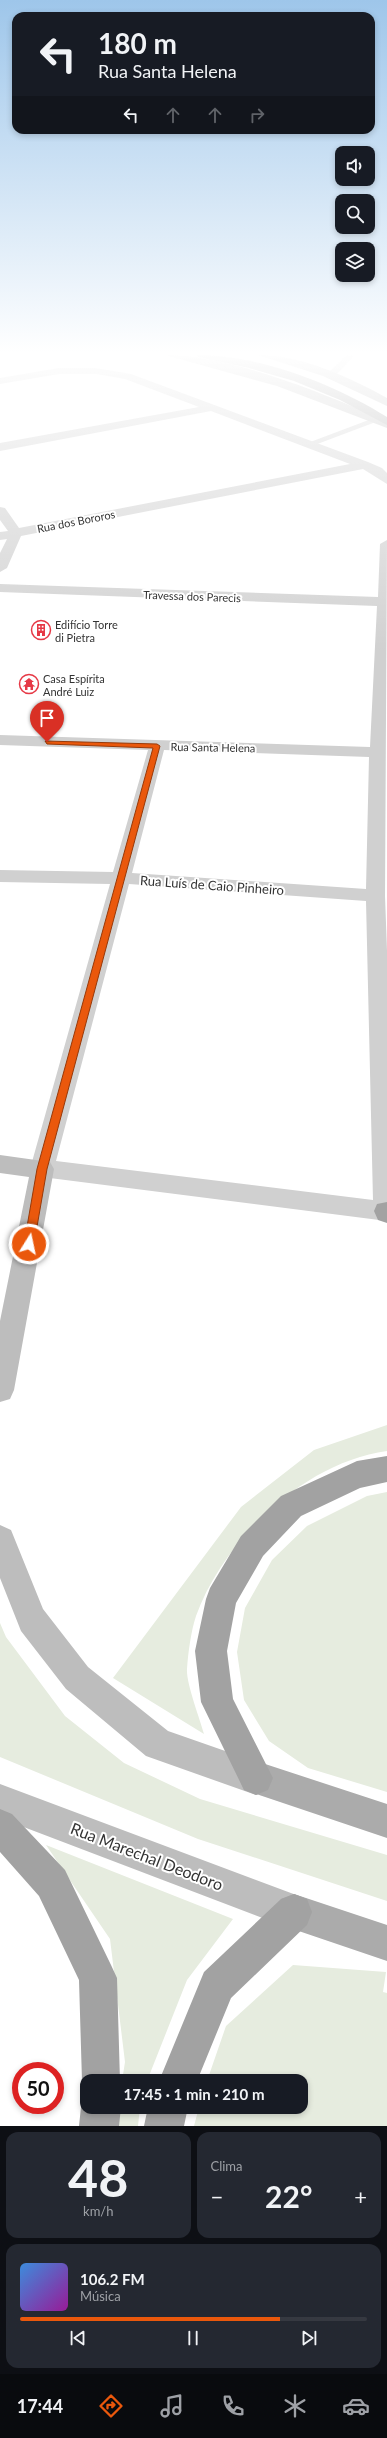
<!DOCTYPE html>
<html lang="pt">
<head>
<meta charset="utf-8">
<style>
	body { margin:0; font-family:Lato,sans-serif; background:#242831; color:#f1f3f6; height:100vh; display:flex; flex-direction:column; font-size:15px; white-space:nowrap }
	* { box-sizing:border-box; margin:0 }
	p { font-size:13px; color:#9ea1a6 }
	.icon { flex:none; width:22px; height:22px; fill:none; stroke:currentColor; stroke-width:2; stroke-linecap:round; stroke-linejoin:round }
	.map { position:relative; height:2126px; overflow:hidden }
	.details { display:flex; flex-direction:column; gap:6px; padding:6px; background:#0d0f14; flex:1 }
	.details>* { flex:none }
	.banner { position:absolute; left:12px; top:12px; width:363px; height:122px; border-radius:12px; box-shadow:0 2px 6px #0003; background:#171b24; color:#f1f3f6; overflow:hidden }
	.buttons { position:absolute; left:335px; top:146px; display:grid; gap:8px }
	.buttons a { display:grid; place-items:center; width:40px; height:40px; border-radius:8px; background:#171b24; box-shadow:0 2px 6px #0003; font-size:20px }
	.speed { position:absolute; left:12px; top:2062px; display:flex; gap:8px; font-size:20px; font-weight:700; text-align:center }
	.speed>* { display:grid; place-content:center; width:52px; height:52px; border-radius:50%; background:#171b24; box-shadow:0 2px 6px #0003; line-height:1 }
	.speed .limit { border:6px solid #d22; background:#fff; color:#111 }
	.pin { position:absolute; display:grid; place-items:center; width:34px; height:34px; color:#fff; margin:-41px -17px; border-radius:50% 50% 50% 0; rotate:-45deg; box-shadow:0 0 4px #0007 }
	.pin .icon { rotate:45deg }
	.me { position:absolute; width:44px; margin:-22px; rotate:10deg; stroke-linejoin:round; filter:drop-shadow(0 0 3px #0008) }
	.turn { display:flex; align-items:center; gap:14px; height:84px; padding:0 20px; font-size:18px }
	.turn .icon { width:52px; height:52px; stroke-width:2.5 }
	.turn b { display:block; font-size:28px; line-height:34px }
	.lanes { display:flex; align-items:center; height:38px; padding:0 20px; background:#0003; justify-content:center; gap:20px; direction:ltr }
	.lanes .off { opacity:.35 }
	.big { font-size:30px; font-weight:700; line-height:1.1 }
	.details .card { flex:1; display:flex; flex-direction:column; justify-content:center; gap:6px; min-width:0; padding:0 14px; border-radius:12px; background:#242831 }
	.details .dial { align-items:center; gap:0 }
	.dial b { font-size:52px; line-height:1 }
	.song { display:flex; align-items:center; gap:12px }
	.cover { width:48px; height:48px; border-radius:6px; background:linear-gradient(135deg,hsl(210 70% 55%),hsl(300 70% 35%)) }
	.played { height:4px; border-radius:2px; background:linear-gradient(90deg,#ea580c 75%,#363941 75%) }
	.keys { display:flex; justify-content:space-around; direction:ltr }
	.heat { display:flex; justify-content:space-between; align-items:center; font-size:22px; direction:ltr }
	.details .tiles { flex:1; display:grid; gap:6px; grid-template-columns:1fr 1fr }
	.card:last-child { grid-column:span 2 }
	.trip { position:absolute; left:80px; top:2074px; width:228px; height:40px; border-radius:12px; background:#171b24; box-shadow:0 2px 6px #0003; font-weight:700; line-height:40px; text-align:center }
	.dock { display:flex; height:64px; justify-content:space-around; align-items:center; background:#090b0e; color:#9ea1a6 }
	.dock .icon { width:28px; height:28px }
	.dock .selected { color:#ea580c }
	.dock b { font-size:18px; color:#f1f3f6 }
	.map>svg:first-child { display:block }
	.green { fill:#e6ecdf }
	.lines { fill:none; stroke-linecap:round; stroke-linejoin:round }
	.service { fill:#d0d0d0; fill-rule:evenodd }
	.minor { fill:#d0d0d0; fill-rule:evenodd }
	.tertiary { fill:#d0d0d0; fill-rule:evenodd }
	.secondary { fill:#bdbdbd; fill-rule:evenodd }
	.primary { fill:#ababab; fill-rule:evenodd }
	.trunk { fill:#a2a2a2; fill-rule:evenodd }
	.route { fill:#ea580c; stroke:#983908 }
	.labels { text-anchor:middle; dominant-baseline:central; stroke-width:4; stroke-linejoin:round; paint-order:stroke }
	.far-street-label { font-size:11px; fill:#333; stroke:#fff }
	.far-poi-label { font-size:11px; fill:#333; stroke:#fff; text-anchor:start }
	.street-label { font-size:13px; fill:#333; stroke:#fff }
	.near-street-label { font-size:16px; fill:#333; stroke:#fff }
</style>
</head>
<body>
<div class="map">
<svg width="387" height="2126" viewBox="0 0 387 2126">
	<rect width="100%" height="100%" fill="#fff"/>
	<path class="green" d="M 387,1425 L 387,1451 C 305,1462 224,1539 196,1616 C 191,1631 188,1653 187,1669 C 186,1683 200,1719 204,1734 L 113,1678 L 241,1507 L 314,1450 Z
		M 387,1492 L 387,1792 L 308,1768 L 269,1741 L 244,1700 L 237,1652 L 245,1608 L 272,1560 L 307,1526 L 367,1496 Z
		M 0,1623 L 6,1637 L 65,1716 L 124,1763 L 200,1799 L 387,1855 L 387,1901 L 198,1839 L 0,1757 Z
		M 46,1845 L 233,1919 L 187,1980 L 147,2081 L 122,2081 L 125,2062 L 110,1939 Z
		M 293,1965 L 386,1972 L 383,1992 L 387,1993 L 387,2126 L 194,2126 L 199,2107 L 301,2107 L 301,2081 L 207,2081 L 226,2026 Z
		M 118,2107 L 140,2107 L 138,2126 L 115,2126 Z"/>
	<g class="lines">
		<path class="service" d="M 347,355 L 355,355 L 333,378 L 327,378 L 327,374 Z
			M 374,418 L 381,420 L 312,446 L 305,444 Z"/>
		<path class="minor" d="M 95,368 L 131,374 L 368,462 L 382,468 L 387,473 L 387,484 L 363,469 L 21,536 L 7,568 L 0,572 L 0,553 L 7,539 L 0,540 L 0,532 L 8,531 L 0,520 L 0,507 L 5,508 L 19,528 L 350,464 L 211,411 L 0,451 L 0,443 L 199,407 L 125,379 L 91,373 L 90,371 Z
			M 387,540 L 385,896 L 387,951 L 387,1221 L 34,1176 L 30,1169 L 110,884 L 0,882 L 0,870 L 113,872 L 148,750 L 0,745 L 0,735 L 370,747 L 377,606 L 0,592 L 0,584 L 378,597 L 380,544 ZM 164,750 L 369,757 L 366,889 L 132,873 ZM 129,884 L 366,901 L 373,1200 L 56,1161 Z"/>
		<path class="tertiary" d="M 59,368 L 95,368 L 100,371 L 95,374 L 59,374 L 0,384 L 0,378 Z"/>
		<path class="secondary" d="M 165,355 C 232,355 325,394 387,421 L 387,428 L 277,386 Z
			M 258,355 C 302,355 349,377 387,398 L 387,406 L 323,376 Z
			M 0,1155 L 50,1162 L 54,1169 L 14,1390 L 10,1399 L 0,1402 L 0,1321 L 29,1177 L 0,1173 Z
			M 0,1525 L 11,1530 L 43,1609 L 88,1667 L 168,1731 L 268,1766 L 273,1778 L 268,1790 L 256,1795 L 146,1756 L 66,1689 L 21,1631 L 0,1578 Z
			M 0,1784 L 307,1899 L 312,1912 L 307,1925 L 294,1930 L 0,1818 Z"/>
		<path class="primary" d="M 256,1761 L 387,1804 L 387,1838 L 244,1790 L 239,1778 L 244,1766 Z
			M 294,1894 L 387,1925 L 387,1961 L 281,1925 L 276,1912 L 281,1899 Z"/>
		<path class="trunk" d="M 197,355 C 260,355 334,384 387,417 L 387,425 L 340,400 L 294,381 L 249,368 L 198,357 Z
			M 387,1202 L 387,1223 L 378,1220 L 374,1211 L 377,1204 Z
			M 387,1456 L 387,1482 L 360,1488 L 301,1516 L 263,1556 L 236,1603 L 227,1651 L 233,1699 L 273,1778 L 268,1790 L 256,1795 L 244,1790 L 201,1702 L 195,1651 L 206,1599 L 210,1588 L 241,1536 L 281,1496 L 357,1461 Z
			M 0,1809 L 12,1814 L 65,1870 L 111,1965 L 117,1978 L 120,2081 L 87,2081 L 87,2107 L 121,2107 L 119,2126 L 79,2126 L 81,2107 L 87,2094 L 82,2081 L 79,1980 L 39,1896 L 0,1852 Z
			M 294,1894 L 307,1899 L 312,1912 L 307,1925 L 231,1998 L 197,2081 L 159,2081 L 204,1972 L 281,1899 Z
			M 148,2107 L 188,2107 L 184,2126 L 144,2126 Z"/>
	</g>
	<linearGradient id="sky" x2="0" y2="1"><stop stop-color="#9ec6ea"/><stop offset="0.54" stop-color="#fff"/><stop offset="1" stop-color="#fff" stop-opacity="0"/></linearGradient>
	<rect width="387" height="653" fill="url(#sky)"/>
	<path class="route" d="M 45,741 L 157,744 L 160,746 L 47,1169 L 34,1244 L 29,1248 L 24,1244 L 37,1169 L 153,748 L 47,744 Z"/>
	<defs>
		<g id="building-ring" transform="scale(1)"><circle r="9.5" fill="#fff" stroke="#e63946" stroke-width="1.5"/><path d="M-4-6H4V6H1V3H-1V6H-4ZM-2.5-4.3h1.7v1.8h-1.7ZM.8-4.3h1.7v1.8H.8ZM-2.5-1h1.7V.8h-1.7ZM.8-1h1.7V.8H.8Z" fill="#e63946"/></g>
		<g id="temple-ring" transform="scale(1)"><circle r="9.5" fill="#fff" stroke="#e63946" stroke-width="1.5"/><path d="M0-6L5-2H3V0L6.5 2.5H4V6H1.5V3h-3V6H-4V2.5H-6.5L-3 0V-2H-5Z" fill="#e63946"/></g>
	</defs>
	<g fill-rule="evenodd">
		<use href="#building-ring" x="41" y="630"/>
		<use href="#temple-ring" x="29" y="684"/>
	</g>
	<g class="labels">
		<g class="far-street-label">
			<text transform="translate(76 521) rotate(-11)">Rua dos Bororos</text>
			<text transform="translate(192 596) rotate(2)">Travessa dos Parecis</text>
			<text transform="translate(213 747) rotate(1)">Rua Santa Helena</text>
		</g>
		<g class="far-poi-label">
			<text x="55" y="624">Edifício Torre<tspan x="55" dy="13">di Pietra</tspan></text>
			<text x="43" y="678">Casa Espírita<tspan x="43" dy="13">André Luiz</tspan></text>
		</g>
		<g class="street-label">
			<text transform="translate(212 885) rotate(4)">Rua Luís de Caio Pinheiro</text>
		</g>
		<g class="near-street-label">
			<text transform="translate(147 1856) rotate(21)">Rua Marechal Deodoro</text>
		</g>
	</g>
</svg>
<div class="buttons">
<a><svg class="icon" aria-label="sound" viewBox="0 0 24 24"><path d="M4 9h4l5-4v14l-5-4H4zM17 9q2 3 0 6"/></svg></a>
<a><svg class="icon" aria-label="search" viewBox="0 0 24 24"><circle cx="10" cy="10" r="6"/><path d="M15 15l6 6"/></svg></a>
<a><svg class="icon" aria-label="layers" viewBox="0 0 24 24"><path d="M12 4l9 5-9 5-9-5zM3 14l9 5 9-5"/></svg></a>
</div>
<div class="speed"><div class="limit">50</div></div>
<div class="pin" style="left:47px;top:742px;background:#d93025"><svg class="icon" aria-label="arrive" viewBox="0 0 24 24"><path d="M6 21V4h12l-3 4 3 4H6"/></svg></div>
<svg class="me" style="left:29px;top:1244px" viewBox="-20 -20 40 40"><circle r="17" fill="#ea580c" stroke="#fff" stroke-width="3"/><path d="M0-11L8 9 0 5-8 9z" fill="#fff"/></svg>
<div class="trip">17:45 · 1 min · 210 m</div>
<div class="banner">
<div class="turn"><svg class="icon" aria-label="left" viewBox="0 0 24 24"><path d="M17 20v-9H6M10 6l-5 5 5 5"/></svg><div><b>180 m</b>Rua Santa Helena</div></div>
<div class="lanes"><svg class="icon" aria-label="left" viewBox="0 0 24 24"><path d="M17 20v-9H6M10 6l-5 5 5 5"/></svg><svg class="icon off" aria-label="ahead" viewBox="0 0 24 24"><path d="M12 20V5M6 11l6-6 6 6"/></svg><svg class="icon off" aria-label="ahead" viewBox="0 0 24 24"><path d="M12 20V5M6 11l6-6 6 6"/></svg><svg class="icon off" aria-label="right" viewBox="0 0 24 24"><path d="M7 20v-9h11M14 6l5 5-5 5"/></svg></div>
</div>
</div>
<section class="details">
<div class="tiles">
<div class="card dial"><b>48</b><p>km/h</p></div>
<div class="card"><p>Clima</p>
<div class="heat"><a>−</a><b class="big">22°</b><a>+</a></div>
</div>
<div class="card">
<div class="song"><i class="cover"></i><div><b>106.2 FM</b><p>Música</p></div></div>
<div class="played"></div>
<div class="keys"><svg class="icon" aria-label="previous" viewBox="0 0 24 24"><path d="M18 5L8 12l10 7zM5 5v14"/></svg><svg class="icon" aria-label="pause" viewBox="0 0 24 24"><path d="M8 5v14M16 5v14"/></svg><svg class="icon" aria-label="next" viewBox="0 0 24 24"><path d="M6 5l10 7-10 7zM19 5v14"/></svg></div>
</div>
</div>
</section>
<nav class="dock">
<b>17:44</b>
<svg class="icon selected" aria-label="directions" viewBox="0 0 24 24"><path d="M12 3l9 9-9 9-9-9zM9 14v-3h6M13 9l2 2-2 2"/></svg>
<svg class="icon" aria-label="music" viewBox="0 0 24 24"><path d="M9 18V5l10-2v13"/><circle cx="6" cy="18" r="3"/><circle cx="16" cy="16" r="3"/></svg>
<svg class="icon" aria-label="phone" viewBox="0 0 24 24"><path d="M5 4h4l2 5-3 2q2 4 5 5l2-3 5 2v4C11 20 4 13 5 4z"/></svg>
<svg class="icon" aria-label="climate" viewBox="0 0 24 24"><path d="M12 3v18M4 7l16 10M4 17L20 7"/></svg>
<svg class="icon" aria-label="car" viewBox="0 0 24 24"><path d="M5 17H2v-5l4-1 3-4h7l3 4 3 1v5h-3M9 17h6M6 11h13"/><circle cx="7" cy="17" r="2"/><circle cx="17" cy="17" r="2"/></svg>
</nav>
</body>
</html>
